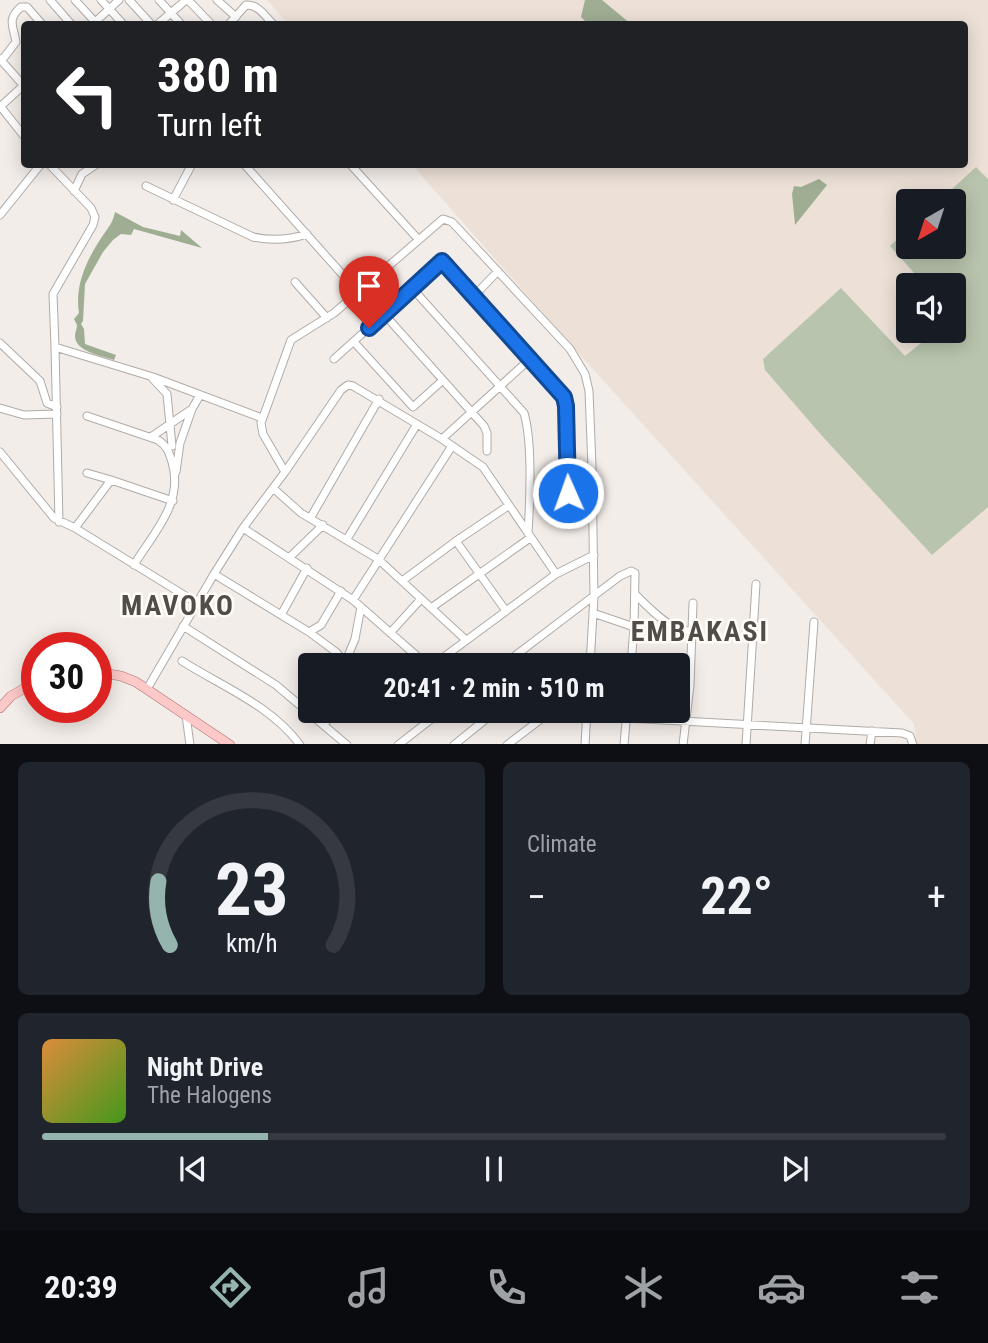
<!DOCTYPE html>
<html lang="en">
<head>
<meta charset="utf-8">
<style>
	body { margin:0; font-family:"Roboto Condensed",sans-serif; background:#20242c; color:#f1f3f6; height:100vh; display:flex; flex-direction:column; font-size:26px; white-space:nowrap }
	* { box-sizing:border-box; margin:0 }
	p { font-size:23px; color:#9ea1a6 }
	.icon { flex:none; width:38px; height:38px; fill:none; stroke:currentColor; stroke-width:2; stroke-linecap:round; stroke-linejoin:round }
	.map { position:relative; height:744px; overflow:hidden }
	.drawer { display:flex; flex-direction:column; gap:18px; padding:18px; background:#0d0f14; flex:1 }
	.drawer>* { flex:none }
	.top-card { position:absolute; left:21px; top:21px; width:947px; height:147px; border-radius:7px; box-shadow:0 4px 18px #0003; background:#202124; color:#fff; overflow:hidden }
	.needle { width:46px; rotate:219deg }
	.controls { position:absolute; left:896px; top:189px; display:grid; gap:14px }
	.controls a { display:grid; place-items:center; width:70px; height:70px; border-radius:7px; background:#171b24; box-shadow:0 4px 18px #0003; font-size:35px }
	.speed { position:absolute; left:21px; top:632px; display:flex; gap:14px; font-size:35px; font-weight:700; text-align:center }
	.speed>* { display:grid; place-content:center; width:91px; height:91px; border-radius:50%; background:#171b24; box-shadow:0 4px 18px #0003; line-height:1 }
	.speed .limit { border:10px solid #d22; background:#fff; color:#111 }
	.pin { position:absolute; display:grid; place-items:center; width:60px; height:60px; color:#fff; margin:-72px -30px; border-radius:50% 50% 50% 0; rotate:-45deg; box-shadow:0 0 7px #0007 }
	.pin .icon { rotate:45deg }
	.me { position:absolute; width:77px; margin:-38px; rotate:358deg; stroke-linejoin:round; filter:drop-shadow(0 0 5px #0008) }
	.turn { display:flex; align-items:center; gap:24px; height:147px; padding:0 21px; font-size:32px }
	.turn .icon { width:91px; height:91px; stroke-width:2.5 }
	.turn b { display:block; font-size:49px; line-height:60px }
	.big { font-size:52px; font-weight:700; line-height:1.1 }
	.drawer .card { flex:1; display:flex; flex-direction:column; justify-content:center; gap:10px; min-width:0; padding:0 24px; border-radius:10px; background:#20242c }
	.drawer .dial { align-items:center; gap:0 }
	.dial svg { height:182px; overflow:visible; fill:none; stroke:#363941; stroke-width:7; stroke-linecap:round; text-anchor:middle }
	.dial text { fill:#f1f3f6; stroke:none }
	.song { display:flex; align-items:center; gap:21px }
	.cover { width:84px; height:84px; border-radius:10px; background:linear-gradient(135deg,hsl(30 70% 55%),hsl(100 70% 35%)) }
	.played { height:7px; border-radius:4px; background:linear-gradient(90deg,#95b4ae 25%,#363941 25%) }
	.keys { display:flex; justify-content:space-around; direction:ltr }
	.heat { display:flex; justify-content:space-between; align-items:center; font-size:38px; direction:ltr }
	.drawer .tiles { flex:1; display:grid; gap:18px; grid-template-columns:1fr 1fr }
	.card:last-child { grid-column:span 2 }
	.trip { position:absolute; left:298px; top:653px; width:392px; height:70px; border-radius:7px; background:#171b24; box-shadow:0 4px 18px #0003; font-weight:700; line-height:70px; text-align:center }
	.tab-bar { display:flex; height:112px; justify-content:space-around; align-items:center; background:#090b0e; color:#9ea1a6 }
	.tab-bar .icon { width:49px; height:49px }
	.tab-bar .on { color:#95b4ae }
	.tab-bar b { font-size:32px; color:#f1f3f6 }
	.map>svg:first-child { display:block }
	.built { fill:#ede1d7; fill-rule:evenodd }
	.green { fill:#b8c4ad }
	.forest { fill:#9fae92 }
	.lines { fill:none; stroke-linecap:round; stroke-linejoin:round }
	.minor-casing { stroke:#b0aba7; stroke-width:9 }
	.major-casing { stroke:#ae7474; stroke-width:10 }
	.minor { stroke:#fff; stroke-width:7 }
	.major { stroke:#fdc8c8; stroke-width:9 }
	.route-casing { stroke:#114b97; stroke-width:18 }
	.route { stroke:#1a73e8; stroke-width:12 }
	.labels { text-anchor:middle; dominant-baseline:central; stroke-width:5; stroke-linejoin:round; paint-order:stroke }
	.district-label { font-size:28px; font-weight:bold; letter-spacing:2px; fill:#504c48; stroke:#fffbf7 }
</style>
</head>
<body>
<div class="map">
<svg width="988" height="745" viewBox="0 0 988 745">
	<rect width="100%" height="100%" fill="#f3ede9"/>
	<path class="built" d="M 267,0 L 988,0 L 988,744 L 917,744 L 914,724 L 581,356 L 412,165 L 964,164 L 964,24 L 288,24 ZM 908,201 L 954,201 L 954,247 L 908,247 ZM 908,285 L 954,285 L 954,331 L 908,331 Z"/>
	<path class="green" d="M 976,167 L 988,179 L 988,507 L 932,555 L 823,437 L 765,370 L 763,359 L 841,288 L 905,356 L 936,331 L 954,331 L 954,285 L 925,285 L 890,246 L 908,229 L 908,247 L 954,247 L 954,201 L 939,201 Z"/>
	<path class="forest" d="M 585,0 L 602,0 L 631,24 L 588,24 L 581,17 Z
		M 819,179 L 827,185 L 795,225 L 792,194 L 794,186 L 801,187 Z
		M 115,212 L 143,227 L 180,236 L 181,230 L 202,248 L 134,229 L 131,235 L 121,234 L 113,240 L 103,252 L 85,284 L 83,321 L 81,324 L 84,329 L 85,344 L 116,355 L 114,360 C 103,356 75,352 75,336 C 75,332 77,329 77,325 L 74,319 L 79,313 C 74,283 89,255 106,231 C 111,224 113,221 115,212 Z"/>
	<g class="lines">
		<g class="minor-casing">
			<path id="minor" d="M 50,0 L 71,24
				M 75,0 L 97,24
				M 101,0 L 123,24
				M 129,0 L 151,24
				M 159,0 L 181,24
				M 188,0 L 211,24
				M 217,0 L 236,17
				M 93,24 L 119,0
				M 158,24 L 186,0
				M 229,24 L 246,5 C 258,4 265,16 273,24
				M 0,59 L 24,86
				M 2,60 L 16,42 C 14,27 6,20 21,7 L 27,7 L 42,24
				M 0,106 L 24,136
				M 1,106 L 24,85
				M 49,164 L 91,208 L 95,217 L 93,225 L 53,294 L 55,347
				M 244,164 L 358,292
				M 350,164 L 418,239
				M 146,186 L 253,237 C 272,241 289,240 307,234
				M 74,191 L 82,174 L 97,164
				M 173,200 L 192,164
				M 0,215 L 41,164
				M 374,279 L 396,303
				M 295,282 L 327,318
				M 412,288 L 524,413 C 533,443 530,501 528,533
				M 474,296 L 498,271
				M 384,314 L 484,426 L 487,433 L 487,451
				M 354,342 L 413,407 L 443,380
				M 0,343 L 40,381 L 47,403 L 57,407
				M 334,359 L 442,262 L 564,397 L 566,406 L 568,518
				M 153,379 L 167,394 L 172,446
				M 0,408 L 24,415 L 57,414
				M 87,416 L 158,440 C 167,446 169,452 172,462 C 184,503 154,532 134,565
				M 151,437 L 192,409 L 200,395
				M 442,439 L 531,358
				M 0,452 L 54,518 L 75,528 L 197,603
				M 567,468 L 592,467
				M 176,472 L 180,443 L 192,409
				M 285,472 L 341,390 L 348,385 L 353,386 L 442,439 L 483,467 L 556,574
				M 87,473 L 111,480
				M 273,488 L 301,513 L 378,559 L 466,640
				M 311,517 L 379,399
				M 59,522 L 55,347 L 153,377 L 262,418
				M 75,528 L 111,480 L 173,501
				M 243,528 L 353,600 L 427,665
				M 347,539 L 417,424
				M 456,541 L 508,506
				M 290,557 L 323,525
				M 214,574 L 309,632 L 336,652 L 347,665
				M 402,581 L 456,541 L 506,611
				M 636,595 C 647,606 675,636 692,630
				M 353,600 L 452,446
				M 431,608 L 530,538
				M 593,613 L 634,627 L 631,665
				M 281,615 L 307,568
				M 183,626 L 276,685 L 347,745
				M 309,632 L 321,625 L 341,591
				M 390,633 L 421,599
				M 182,661 C 221,686 272,706 300,745
				M 345,663 L 355,639 L 361,607
				M 433,665 L 556,574 L 594,555
				M 503,665 L 620,576 L 631,571 L 635,573 L 634,627
				M 147,689 L 214,574 L 243,528 L 285,472 L 263,434 L 261,423 L 291,340 L 334,313 L 443,219 L 452,222 L 570,349 L 585,374 L 589,391 L 592,467 L 594,596 L 590,665
				M 186,715 L 190,745
				M 626,718 L 902,733 L 910,736 L 913,745
				M 324,724 L 337,710
				M 398,745 L 443,710
				M 454,745 L 497,710
				M 507,745 L 553,710
				M 585,745 L 587,710
				M 624,745 L 627,710
				M 683,745 L 690,685 L 693,603
				M 746,745 L 756,584
				M 805,745 L 814,622
				M 870,745 L 872,731"/>
		</g>
		<g class="major-casing">
			<path id="major" d="M 96,672 L 121,676 L 136,682 L 230,745
				M 0,708 L 11,696 L 37,681"/>
		</g>
		<use href="#minor" class="minor"/>
		<use href="#major" class="major"/>
	</g>
	<g class="lines">
		<g class="route-casing">
			<path id="route" d="M 369,328 L 442,261 L 564,397 L 566,406 L 568,493"/>
		</g>
		<use href="#route" class="route"/>
	</g>
	<g class="labels">
		<g class="district-label">
			<text x="178" y="605">MAVOKO</text>
			<text x="700" y="631">EMBAKASI</text>
		</g>
	</g>
</svg>
<div class="controls">
<a><svg class="needle" viewBox="-14 -14 28 28"><path d="M0-13l5 13h-10z" fill="#e53935"/><path d="M0 13l5-13h-10z" fill="#9ea1a6"/></svg></a>
<a><svg class="icon" aria-label="sound" viewBox="0 0 24 24"><path d="M4 9h4l5-4v14l-5-4H4zM17 9q2 3 0 6"/></svg></a>
</div>
<div class="speed"><div class="limit">30</div></div>
<div class="pin" style="left:369px;top:328px;background:#d93025"><svg class="icon" aria-label="arrive" viewBox="0 0 24 24"><path d="M6 21V4h12l-3 4 3 4H6"/></svg></div>
<svg class="me" style="left:568px;top:493px" viewBox="-20 -20 40 40"><circle r="17" fill="#1a73e8" stroke="#fff" stroke-width="3"/><path d="M0-11L8 9 0 5-8 9z" fill="#fff"/></svg>
<div class="trip">20:41 · 2 min · 510 m</div>
<div class="top-card">
<div class="turn"><svg class="icon" aria-label="left" viewBox="0 0 24 24"><path d="M17 20v-9H6M10 6l-5 5 5 5"/></svg><div><b>380 m</b>Turn left</div></div>
</div>
</div>
<section class="drawer">
<div class="tiles">
<div class="card dial"><svg viewBox="0 0 100 80">
<path d="M14 69A42 42 0 1 1 86 69"/>
<path d="M14 69A42 42 0 0 1 9 41" stroke="#95b4ae"/>
<text x="50" y="56" font-size="32" font-weight="700">23</text>
<text x="50" y="72" font-size="11">km/h</text>
</svg></div>
<div class="card"><p>Climate</p>
<div class="heat"><a>−</a><b class="big">22°</b><a>+</a></div>
</div>
<div class="card">
<div class="song"><i class="cover"></i><div><b>Night Drive</b><p>The Halogens</p></div></div>
<div class="played"></div>
<div class="keys"><svg class="icon" aria-label="previous" viewBox="0 0 24 24"><path d="M18 5L8 12l10 7zM5 5v14"/></svg><svg class="icon" aria-label="pause" viewBox="0 0 24 24"><path d="M8 5v14M16 5v14"/></svg><svg class="icon" aria-label="next" viewBox="0 0 24 24"><path d="M6 5l10 7-10 7zM19 5v14"/></svg></div>
</div>
</div>
</section>
<nav class="tab-bar">
<b>20:39</b>
<svg class="icon on" aria-label="directions" viewBox="0 0 24 24"><path d="M12 3l9 9-9 9-9-9zM9 14v-3h6M13 9l2 2-2 2"/></svg>
<svg class="icon" aria-label="music" viewBox="0 0 24 24"><path d="M9 18V5l10-2v13"/><circle cx="6" cy="18" r="3"/><circle cx="16" cy="16" r="3"/></svg>
<svg class="icon" aria-label="phone" viewBox="0 0 24 24"><path d="M5 4h4l2 5-3 2q2 4 5 5l2-3 5 2v4C11 20 4 13 5 4z"/></svg>
<svg class="icon" aria-label="climate" viewBox="0 0 24 24"><path d="M12 3v18M4 7l16 10M4 17L20 7"/></svg>
<svg class="icon" aria-label="car" viewBox="0 0 24 24"><path d="M5 17H2v-5l4-1 3-4h7l3 4 3 1v5h-3M9 17h6M6 11h13"/><circle cx="7" cy="17" r="2"/><circle cx="17" cy="17" r="2"/></svg>
<svg class="icon" aria-label="filters" viewBox="0 0 24 24"><path d="M4 7h16M4 17h16"/><circle cx="9" cy="7" r="2"/><circle cx="15" cy="17" r="2"/></svg>
</nav>
</body>
</html>
